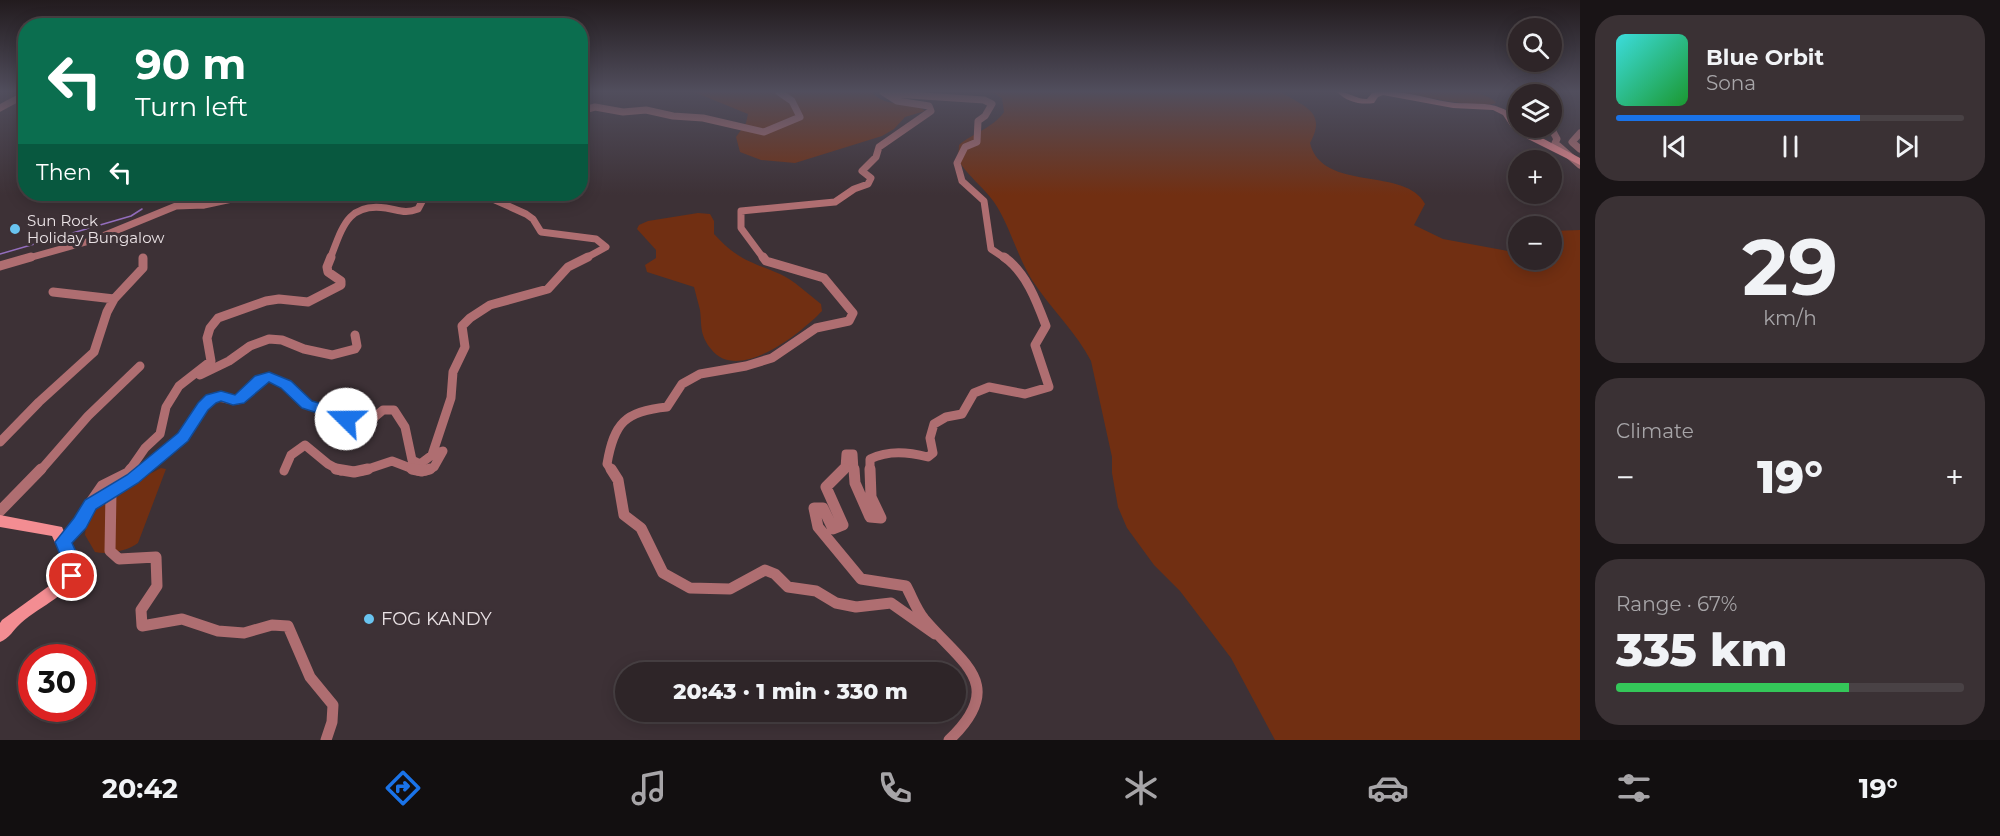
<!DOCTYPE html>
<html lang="en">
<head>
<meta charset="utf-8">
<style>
	body { margin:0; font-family:Montserrat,sans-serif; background:#3a3134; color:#f1f3f6; height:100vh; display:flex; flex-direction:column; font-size:22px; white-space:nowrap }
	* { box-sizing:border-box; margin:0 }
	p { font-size:20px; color:#a7a5a8 }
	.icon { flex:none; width:33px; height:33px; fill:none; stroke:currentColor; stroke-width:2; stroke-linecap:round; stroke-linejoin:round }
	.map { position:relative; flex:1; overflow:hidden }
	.side { display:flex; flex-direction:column; gap:15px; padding:15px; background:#191416; width:420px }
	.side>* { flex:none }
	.top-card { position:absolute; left:18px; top:18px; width:570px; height:183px; border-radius:24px; box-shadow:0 3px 15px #0003,0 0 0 2px #494245; background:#0b6e4f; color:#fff; overflow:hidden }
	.controls { position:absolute; left:1508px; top:18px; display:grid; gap:12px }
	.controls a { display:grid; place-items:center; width:54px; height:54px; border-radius:50%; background:#2e2528; box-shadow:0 3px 15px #0003,0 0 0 2px #494245; font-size:30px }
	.speed { position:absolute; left:18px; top:644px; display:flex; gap:12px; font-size:30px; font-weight:700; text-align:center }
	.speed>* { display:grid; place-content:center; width:78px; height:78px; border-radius:50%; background:#2e2528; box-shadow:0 3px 15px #0003,0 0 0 2px #494245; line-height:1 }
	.speed .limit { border:9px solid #d22; background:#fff; color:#111 }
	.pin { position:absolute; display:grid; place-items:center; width:51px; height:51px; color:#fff; margin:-26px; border:3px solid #fff; border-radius:50%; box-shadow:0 2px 6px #0007 }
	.me { position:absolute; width:66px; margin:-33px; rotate:292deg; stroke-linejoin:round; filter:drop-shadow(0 0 4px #0008) }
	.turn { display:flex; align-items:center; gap:21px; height:126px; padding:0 18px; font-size:27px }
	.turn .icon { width:78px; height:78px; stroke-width:2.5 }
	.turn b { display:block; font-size:42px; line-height:51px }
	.then { display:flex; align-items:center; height:57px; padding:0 18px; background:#0003; gap:12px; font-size:22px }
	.big { font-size:45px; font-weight:800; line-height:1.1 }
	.side .widget { flex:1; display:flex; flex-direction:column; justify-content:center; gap:9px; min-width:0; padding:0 21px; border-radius:24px; background:#3a3134 }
	.side .dial { align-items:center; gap:0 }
	.dial b { font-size:78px; line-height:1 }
	.song { display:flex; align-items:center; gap:18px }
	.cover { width:72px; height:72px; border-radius:9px; background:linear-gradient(135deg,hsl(180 70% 55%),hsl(130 70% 35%)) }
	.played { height:6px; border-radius:3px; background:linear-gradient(90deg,#1a73e8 70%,#494245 70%) }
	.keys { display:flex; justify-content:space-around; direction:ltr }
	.heat { display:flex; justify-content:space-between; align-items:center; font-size:33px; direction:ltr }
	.charge { height:9px; border-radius:4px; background:linear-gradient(90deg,#34c759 67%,#494245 0) }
	.trip { position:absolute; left:615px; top:662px; width:351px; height:60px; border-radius:30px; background:#2e2528; box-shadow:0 3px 15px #0003,0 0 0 2px #494245; font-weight:800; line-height:60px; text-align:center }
	.menu { display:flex; height:96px; justify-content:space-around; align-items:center; background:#120f10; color:#a7a5a8 }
	.menu .icon { width:42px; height:42px }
	.menu .on { color:#1a73e8 }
	.menu b { font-size:27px; color:#f1f3f6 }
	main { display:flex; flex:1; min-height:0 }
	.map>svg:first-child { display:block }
	.green { fill:#712f12 }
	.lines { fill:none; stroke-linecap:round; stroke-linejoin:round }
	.stream { stroke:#946ebe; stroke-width:1.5 }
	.street-far2 { stroke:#af6e71; stroke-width:7 }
	.street-far1 { stroke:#af6e71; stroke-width:9 }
	.street { stroke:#af6e71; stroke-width:11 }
	.secondary { fill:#f38d92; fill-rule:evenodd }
	.route { fill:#1a73e8; stroke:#114b97; stroke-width:1.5 }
	.poi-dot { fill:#69c4f0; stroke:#3d3136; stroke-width:2 }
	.labels { text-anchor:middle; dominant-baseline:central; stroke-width:6; stroke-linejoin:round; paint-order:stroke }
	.poi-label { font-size:15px; fill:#ebe3e6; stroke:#3d3136; text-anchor:start }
	.near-poi-label { font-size:18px; fill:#ebe3e6; stroke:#3d3136; text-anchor:start }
</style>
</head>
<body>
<main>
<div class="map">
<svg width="1580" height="740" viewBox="0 0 1580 740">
	<rect width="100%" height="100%" fill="#3d3136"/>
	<path class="green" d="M 694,92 L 872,92 C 886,110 910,98 925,111 L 905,117 L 894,129 L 882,136 L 795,163 L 761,160 L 740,152 L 736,137 L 746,123 L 748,114 Z
		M 980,92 L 1281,92 C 1305,107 1327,112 1310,143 C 1322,193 1406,166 1425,204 L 1414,225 L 1443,239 L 1508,251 L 1518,246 L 1518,260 L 1551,260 L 1551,231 L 1580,230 L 1580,740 L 1275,740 L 1231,658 L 1180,591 L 1154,565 L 1127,528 L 1118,507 L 1112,473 L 1112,457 L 1091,361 C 1077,333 1050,308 1032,280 C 1017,256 1010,226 994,202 C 983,187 968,176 958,160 L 959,145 C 973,133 993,128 1004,112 L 1002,98 L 993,93 Z
		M 1398,92 C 1420,92 1484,85 1496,103 C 1482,110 1417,95 1398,92 Z
		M 698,213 L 710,214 L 714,221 L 714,234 C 738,260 749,261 780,274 C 794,280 809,295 821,304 L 822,311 C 801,333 738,384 711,349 C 699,334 702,325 700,310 C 698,302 696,295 694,287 L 647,272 L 645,265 L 656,258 L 656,250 L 637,229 L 639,225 L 648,221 Z
		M 161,468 L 166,469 L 138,543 C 127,551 108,555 95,552 L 85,535 C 88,496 132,484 161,468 Z"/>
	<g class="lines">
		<path class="stream" d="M 0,254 L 131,216 L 142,209"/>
		<path class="street-far2" d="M 892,92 L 894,94 L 984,100 L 992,104 L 985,116 L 978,121 L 977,142 L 965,147 L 957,163 L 962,181 L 984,201 L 991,249 L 1006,259
			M 1543,92 L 1550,93 L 1554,97 L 1551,119
			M 0,108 L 26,94
			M 580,111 L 595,107 L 623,112 L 646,110 L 673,116 L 703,118 L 764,132 L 800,117 L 792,101 L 779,92
			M 1551,128 L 1557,139 L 1555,143 L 1580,165
			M 1580,133 L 1572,142 L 1580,149
			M 493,194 L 495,200 L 526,214 L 533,219 L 541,232 L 596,239 L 606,247 L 584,259
			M 204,205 L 214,194
			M 25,259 L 93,240 L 176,206 L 204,205 L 255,194
			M 330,259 C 342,229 347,202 386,208 C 399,210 405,214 418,209 L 426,194
			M 764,259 L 741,228 L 741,211 L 835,202 L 854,189 L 868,184 L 871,178 L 862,171 L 876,157 L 879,147 L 931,111 L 929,106 L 897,101 L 883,92"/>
		<path class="street-far1" d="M 0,266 L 31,257
			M 53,292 L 114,299
			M 200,375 L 229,361 L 250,346 L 269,339 L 282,340 L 304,349 L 332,355 L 355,349 L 357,346 L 355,335
			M 0,442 L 39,402 L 94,352 L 107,312 L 114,299 L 143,268 L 143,258
			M 40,471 L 88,416 L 140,366
			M 129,471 L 145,448 L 160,434 L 166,407 L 179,386 L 211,361 L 207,338 L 210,328 L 218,318 L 266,301 L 279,299 L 308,302 L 341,285 L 341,281 L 328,272 L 327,267 L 331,257
			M 143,471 C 156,460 170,450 182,438 C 192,427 196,410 209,401 C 222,392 230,404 240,399 C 251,392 256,381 269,377 L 286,384 L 307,405 L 335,413 L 357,425 L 365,425 L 383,410 L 394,410 L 405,427 L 412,460 L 420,464 L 432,455 L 451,398 L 453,372 L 465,347 L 462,326 L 470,318 L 490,305 L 548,289 L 568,267 L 588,257
			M 284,471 L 291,455 L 305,445 L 328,464 L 341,471
			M 362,471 L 392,461 L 418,471
			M 426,471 L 434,467 L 443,451 L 432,455
			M 612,471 L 607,464 C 614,423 625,411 667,407 L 682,384 L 700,374 L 746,366 L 772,358 L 816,328 L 849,321 L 853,313 L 824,278 L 766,261 L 763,257
			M 842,471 L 845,468 L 846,454 L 853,454 L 854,471
			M 870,471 L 870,459 C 889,450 908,452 928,457 L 933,453 L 930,438 L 934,424 L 946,417 L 962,414 L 974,393 L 989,387 L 1025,394 L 1049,387 L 1035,345 L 1046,326 C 1037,302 1026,272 1004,257"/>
		<path class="street" d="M 336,469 L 354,472 L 368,469
			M 412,469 L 422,471 L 430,469
			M 611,469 L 618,480 L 624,515 L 641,528 L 663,573 L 690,588 L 730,589 L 765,570 L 775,574 L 788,587 L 816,591 L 836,603 L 856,607 L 891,603 L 935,634
			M 844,469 L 826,487 L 843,525 L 833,529 L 823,508 L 814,508 L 818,527 L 861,579 L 906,586 C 912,597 916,609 924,619 C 962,664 1008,684 949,740
			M 854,469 L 855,483 L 870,517 L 881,518 L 871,497 L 870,469
			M 111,492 L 110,551 L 119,559 L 156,557 L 157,586 L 141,610 L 142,626 L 182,619 L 218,631 L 244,633 L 272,625 L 288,626 L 310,677 L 333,705 L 332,722 L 326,740
			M 91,502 L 102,486 L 128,473 L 131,469
			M 0,511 L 41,469
			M 63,542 L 80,523 L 91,505 L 145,469"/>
		<path class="secondary" d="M 1337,92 C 1348,91 1355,99 1367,99 L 1372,93 C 1398,87 1429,100 1455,103 C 1469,104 1488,102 1501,108 C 1510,111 1516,118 1518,128 L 1523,128 L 1580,158 L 1580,165 L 1528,139 L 1511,127 L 1503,115 L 1493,110 L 1453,108 L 1383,95 L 1378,97 L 1374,103 C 1360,105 1347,102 1337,92 Z
			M 0,515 L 62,527 L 81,569 C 69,596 43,604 21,623 C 14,629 9,639 0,642 L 0,623 L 2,620 L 56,581 L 67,569 L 52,536 L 0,527 Z"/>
	</g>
	<linearGradient id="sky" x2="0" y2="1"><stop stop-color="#221b1e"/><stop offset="0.47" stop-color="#514e5d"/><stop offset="1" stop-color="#514e5d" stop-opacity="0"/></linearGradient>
	<rect width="1580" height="195" fill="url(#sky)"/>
	<path class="route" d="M 269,372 L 291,381 L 312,401 L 340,409 L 353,419 L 351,423 L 346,424 L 330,417 L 302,408 L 281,388 L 269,382 L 244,403 L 233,405 L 221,401 L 216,403 L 208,410 L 188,441 L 138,483 L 96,509 L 86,528 L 72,543 C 78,557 85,567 78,581 L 72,583 L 66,581 L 64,576 L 66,569 L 55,542 L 74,518 L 85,500 L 127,475 L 178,433 L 198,403 L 206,395 L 221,391 L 235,395 L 255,376 Z"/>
	<g class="poi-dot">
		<circle cx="15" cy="229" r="6"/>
		<circle cx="369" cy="619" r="6"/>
	</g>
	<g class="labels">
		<g class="poi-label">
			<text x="27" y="220">Sun Rock<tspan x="27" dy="17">Holiday Bungalow</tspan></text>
		</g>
		<g class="near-poi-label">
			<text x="381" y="619">FOG KANDY</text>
		</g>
	</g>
</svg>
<div class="controls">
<a><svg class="icon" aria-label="search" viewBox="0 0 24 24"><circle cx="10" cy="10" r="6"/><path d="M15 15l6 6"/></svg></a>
<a><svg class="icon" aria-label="layers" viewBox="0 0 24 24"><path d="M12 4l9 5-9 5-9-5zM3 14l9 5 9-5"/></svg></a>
<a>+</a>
<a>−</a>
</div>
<div class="speed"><div class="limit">30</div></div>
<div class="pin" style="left:72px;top:576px;background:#d93025"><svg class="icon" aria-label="arrive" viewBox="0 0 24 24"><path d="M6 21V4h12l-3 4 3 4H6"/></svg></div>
<svg class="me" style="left:346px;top:419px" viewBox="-20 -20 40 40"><circle r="19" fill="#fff"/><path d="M0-13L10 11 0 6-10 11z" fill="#1a73e8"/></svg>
<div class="trip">20:43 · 1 min · 330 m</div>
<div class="top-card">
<div class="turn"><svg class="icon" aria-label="left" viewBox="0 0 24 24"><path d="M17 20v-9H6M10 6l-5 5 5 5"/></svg><div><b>90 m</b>Turn left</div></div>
<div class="then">Then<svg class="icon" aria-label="left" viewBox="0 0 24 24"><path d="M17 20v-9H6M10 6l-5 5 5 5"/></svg></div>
</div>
</div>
<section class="side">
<div class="widget">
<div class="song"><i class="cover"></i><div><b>Blue Orbit</b><p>Sona</p></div></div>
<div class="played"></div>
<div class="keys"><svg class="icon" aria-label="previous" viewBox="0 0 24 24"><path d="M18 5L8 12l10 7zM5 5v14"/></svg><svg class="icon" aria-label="pause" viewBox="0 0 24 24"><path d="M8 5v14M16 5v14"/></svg><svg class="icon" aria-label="next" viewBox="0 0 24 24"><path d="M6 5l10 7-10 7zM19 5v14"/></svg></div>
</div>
<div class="widget dial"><b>29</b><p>km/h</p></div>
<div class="widget"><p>Climate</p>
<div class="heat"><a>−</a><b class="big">19°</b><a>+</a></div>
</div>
<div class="widget"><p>Range · 67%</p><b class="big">335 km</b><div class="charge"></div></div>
</section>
</main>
<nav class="menu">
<b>20:42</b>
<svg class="icon on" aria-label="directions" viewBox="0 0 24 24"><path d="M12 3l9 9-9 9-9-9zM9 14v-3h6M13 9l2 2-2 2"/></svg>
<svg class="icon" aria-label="music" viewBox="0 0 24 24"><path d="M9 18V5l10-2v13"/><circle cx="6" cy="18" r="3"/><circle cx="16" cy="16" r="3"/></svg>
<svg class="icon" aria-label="phone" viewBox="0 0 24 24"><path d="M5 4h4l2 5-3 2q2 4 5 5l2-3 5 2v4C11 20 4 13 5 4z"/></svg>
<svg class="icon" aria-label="climate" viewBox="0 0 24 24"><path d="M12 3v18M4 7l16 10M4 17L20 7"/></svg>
<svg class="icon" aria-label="car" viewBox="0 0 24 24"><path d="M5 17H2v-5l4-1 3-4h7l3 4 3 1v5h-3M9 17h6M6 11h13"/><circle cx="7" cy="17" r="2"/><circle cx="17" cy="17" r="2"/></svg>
<svg class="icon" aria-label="filters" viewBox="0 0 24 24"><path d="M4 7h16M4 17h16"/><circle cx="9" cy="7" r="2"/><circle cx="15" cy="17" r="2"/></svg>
<b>19°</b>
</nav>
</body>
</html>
